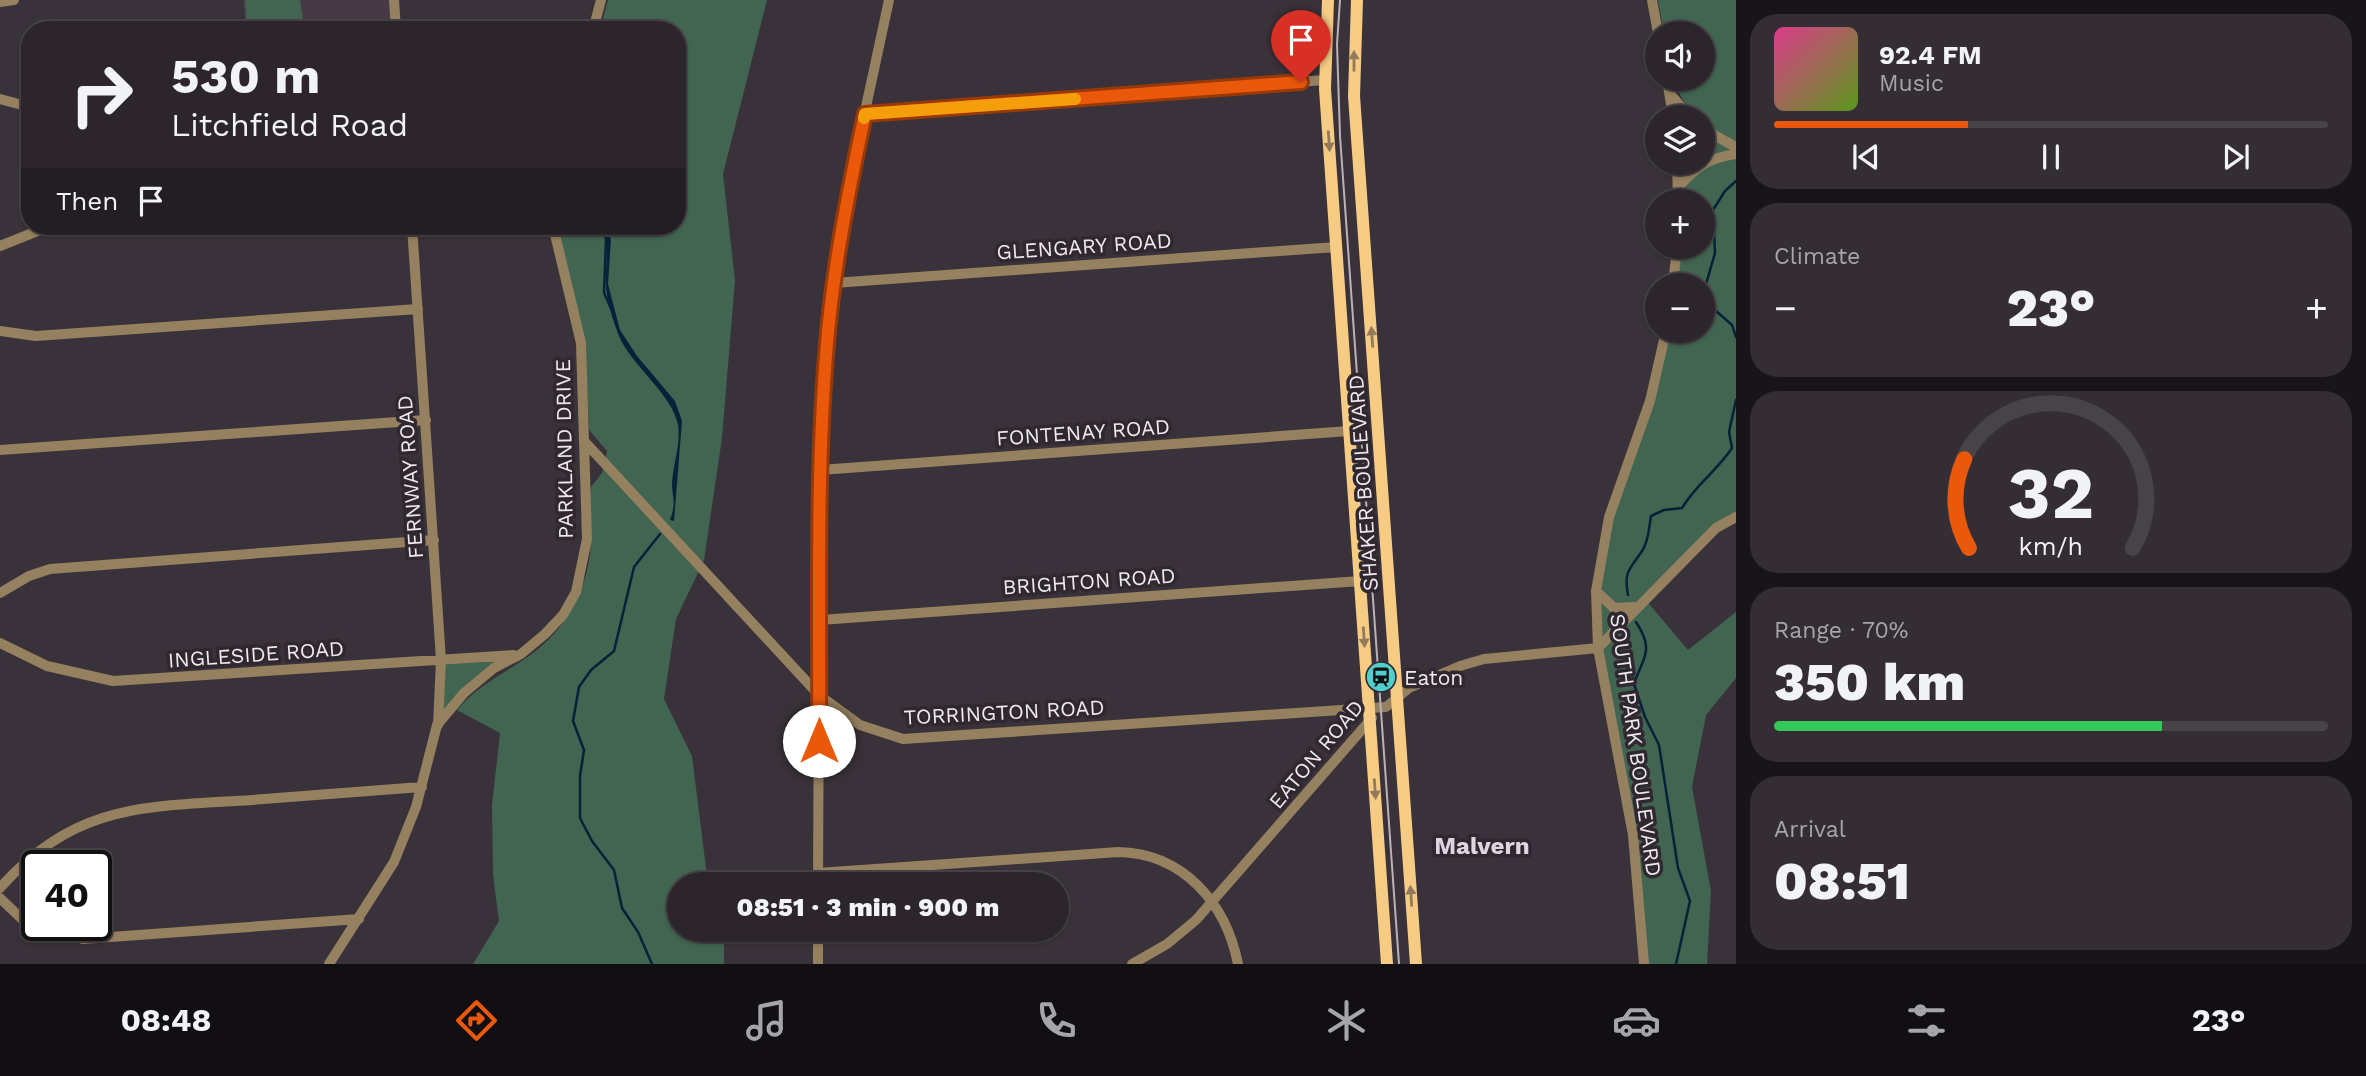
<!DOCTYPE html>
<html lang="en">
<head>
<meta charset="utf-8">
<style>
	body { margin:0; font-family:"Work Sans",sans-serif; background:#342e34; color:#f1f3f6; height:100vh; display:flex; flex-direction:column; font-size:26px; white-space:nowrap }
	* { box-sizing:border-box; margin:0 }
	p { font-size:23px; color:#a6a5a9 }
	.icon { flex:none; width:38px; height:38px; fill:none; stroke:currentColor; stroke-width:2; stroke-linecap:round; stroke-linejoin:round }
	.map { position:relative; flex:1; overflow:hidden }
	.details { display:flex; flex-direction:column; gap:14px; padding:14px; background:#181518; width:630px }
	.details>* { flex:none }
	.guide { position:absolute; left:21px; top:21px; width:665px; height:214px; border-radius:28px; box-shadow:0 2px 5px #0004,0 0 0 2px #484348; background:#2c262c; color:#f1f3f6; overflow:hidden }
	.tools { position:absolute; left:1645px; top:21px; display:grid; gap:14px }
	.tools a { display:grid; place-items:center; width:70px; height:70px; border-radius:50%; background:#2c262c; box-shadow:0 2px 5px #0004,0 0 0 2px #484348; font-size:35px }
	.speed { position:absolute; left:21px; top:850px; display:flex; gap:14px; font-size:35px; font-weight:700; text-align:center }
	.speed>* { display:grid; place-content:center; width:91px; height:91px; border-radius:50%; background:#2c262c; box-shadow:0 2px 5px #0004,0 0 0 2px #484348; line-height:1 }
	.speed .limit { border:4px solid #111; border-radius:10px; background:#fff; color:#111 }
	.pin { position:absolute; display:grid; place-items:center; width:60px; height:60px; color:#fff; margin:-72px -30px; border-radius:50% 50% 50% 0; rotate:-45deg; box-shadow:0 0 7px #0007 }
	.pin .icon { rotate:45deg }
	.me { position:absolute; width:77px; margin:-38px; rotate:0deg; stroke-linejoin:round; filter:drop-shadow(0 0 5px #0008) }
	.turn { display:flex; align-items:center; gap:24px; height:147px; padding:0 35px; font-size:32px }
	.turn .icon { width:91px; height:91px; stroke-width:2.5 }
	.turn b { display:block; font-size:49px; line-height:60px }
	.then { display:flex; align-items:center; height:66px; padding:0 35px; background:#0003; gap:14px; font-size:26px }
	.big { font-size:52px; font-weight:800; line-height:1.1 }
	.details .widget { flex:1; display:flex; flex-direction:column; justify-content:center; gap:10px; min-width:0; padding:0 24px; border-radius:28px; background:#342e34 }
	.details .dial { align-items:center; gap:0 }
	.dial svg { height:182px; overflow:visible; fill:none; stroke:#484348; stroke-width:7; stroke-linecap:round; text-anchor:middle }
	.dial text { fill:#f1f3f6; stroke:none }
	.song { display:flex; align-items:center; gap:21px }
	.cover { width:84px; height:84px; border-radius:10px; background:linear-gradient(135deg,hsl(330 70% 55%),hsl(90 70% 35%)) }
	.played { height:7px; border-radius:4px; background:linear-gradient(90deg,#ea580c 35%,#484348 35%) }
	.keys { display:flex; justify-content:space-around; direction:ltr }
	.heat { display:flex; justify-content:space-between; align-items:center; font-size:38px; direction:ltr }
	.charge { height:10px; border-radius:5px; background:linear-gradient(90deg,#34c759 70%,#484348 0) }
	.trip { position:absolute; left:667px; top:872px; width:402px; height:70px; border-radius:35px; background:#2c262c; box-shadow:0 2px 5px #0004,0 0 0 2px #484348; font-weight:800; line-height:70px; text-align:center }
	.tabs { display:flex; height:112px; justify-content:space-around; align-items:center; background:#120f12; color:#a6a5a9 }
	.tabs .icon { width:49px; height:49px }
	.tabs .on { color:#ea580c }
	.tabs b { font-size:32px; color:#f1f3f6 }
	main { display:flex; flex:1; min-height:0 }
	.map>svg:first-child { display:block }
	.built { fill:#463a46 }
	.green { fill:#416550 }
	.water { fill:#07213b }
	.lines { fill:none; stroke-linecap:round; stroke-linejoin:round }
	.stream { stroke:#07213b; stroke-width:2.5 }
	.minor { stroke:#95805f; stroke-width:10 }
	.major { stroke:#f6cb84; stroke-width:12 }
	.tram { stroke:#b9b2b9; stroke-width:2 }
	.oneway { fill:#937a5a }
	.route-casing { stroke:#983908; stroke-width:18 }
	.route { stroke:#ea580c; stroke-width:12 }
	.slow { stroke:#f59e0b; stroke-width:12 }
	.labels { text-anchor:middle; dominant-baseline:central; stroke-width:7; stroke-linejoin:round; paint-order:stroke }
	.street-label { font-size:21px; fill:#efe9ef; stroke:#302830 }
	.poi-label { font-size:21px; fill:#efe9ef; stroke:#302830; text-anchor:start }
	.quarter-label { font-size:24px; font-weight:bold; fill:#dfd5df; stroke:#302830 }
</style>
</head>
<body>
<main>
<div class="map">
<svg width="1736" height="964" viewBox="0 0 1736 964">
	<rect width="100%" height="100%" fill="#3a323a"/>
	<path class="built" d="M 243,0 L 390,0 L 392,30 L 245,30 Z"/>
	<path class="green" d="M 245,0 L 300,0 L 304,30 L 247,30 Z
		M 608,0 L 767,0 L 723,174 L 735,281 L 722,438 L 704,560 L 676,619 L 664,699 L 692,756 L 708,884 L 679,884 L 679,929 L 724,929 L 724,964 L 473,964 L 499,921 L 493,875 L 492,805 L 500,733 L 457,710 C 480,682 511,671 538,649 C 571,622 590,582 591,540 C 592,522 588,505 591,487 L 602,473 L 607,451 L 589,430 L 585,345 L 557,226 L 677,226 L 677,30 L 600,30 Z
		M 1658,0 L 1736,0 L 1736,141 C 1708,131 1682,109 1674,79 L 1703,79 L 1703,33 L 1664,33 Z
		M 1703,129 L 1736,147 L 1736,517 L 1716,529 L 1645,599 L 1688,650 L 1736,612 L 1736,678 L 1706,715 L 1692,787 L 1711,891 L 1707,964 L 1644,964 L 1637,882 L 1598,648 L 1601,547 L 1633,452 L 1666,331 L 1703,331 L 1703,285 L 1673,285 L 1677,247 L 1703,247 L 1703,201 L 1678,201 L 1677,163 L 1703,163 Z
		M 521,654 L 494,668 L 437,725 L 441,660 Z"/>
	<path class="water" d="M 600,226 L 606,226 L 611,240 L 608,284 L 620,330 L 637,356 L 675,401 L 682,421 L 674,521 L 670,520 C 677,501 672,499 672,483 C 673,464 681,444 678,425 C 673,395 631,365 619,336 C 613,321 606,299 606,284 C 605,259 611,251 600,226 Z"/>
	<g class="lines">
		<path class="stream" d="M 1736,181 L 1725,191 L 1713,210 L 1715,253 L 1704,291 L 1708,304 L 1732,325 L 1736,337
			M 606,240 L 604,293 L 614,315
			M 1628,595 C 1624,573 1628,571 1640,554 C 1648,544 1649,529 1651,516 L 1664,510 L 1682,508 C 1696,484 1717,471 1732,448 L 1729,432 L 1736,400
			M 1636,622 C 1655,651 1643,657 1634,684 L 1645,717 L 1659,745 L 1678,868 L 1690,901 L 1676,964
			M 652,964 L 638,932 L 622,908 L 614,870 L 592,841 L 580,818 L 580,776 L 584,750 L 573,721 L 579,687 L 591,670 L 614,651 L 634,567 L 660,534"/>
		<path class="minor" d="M 394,0 L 396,30
			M 1652,0 L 1658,33
			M 0,2 L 14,0
			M 593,30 L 601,0
			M 1667,79 L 1673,117
			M 1671,95 L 1690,117
			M 0,99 L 30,107
			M 865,114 L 1325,80
			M 1703,129 L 1736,147
			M 1677,163 L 1678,201
			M 1678,187 C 1698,166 1706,159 1736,154
			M 412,226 L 441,660 L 438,725
			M 0,246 L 50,226
			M 834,283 L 1336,247
			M 1673,285 L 1677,247
			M 0,331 L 36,336 L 418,309
			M 584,441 L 819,695 L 860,725 L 903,739 L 1386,707 L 1409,688 L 1460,666 L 1484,659 L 1598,648 L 1716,528 L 1736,517
			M 0,450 L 426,420
			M 820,470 L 1349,431
			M 1596,591 L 1614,608 L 1634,607
			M 0,593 L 29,576 L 50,569 L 434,540
			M 820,620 L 1360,581
			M 0,643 L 47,666 L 113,681 L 513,655
			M 818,873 L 1118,852 C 1183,853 1226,903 1238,964
			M 818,884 L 820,470 L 826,351 L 847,195 L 889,0
			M 0,888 C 76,802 147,807 252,800 C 308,796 365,791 422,787
			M 0,898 L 23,920 L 37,925
			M 38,926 L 83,939 L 359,919
			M 329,964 L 394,862 L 416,807 L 437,725 L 464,693 L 494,668 L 521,654 L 545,634 L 563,615 L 576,592 L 587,539 L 581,343 L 553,226
			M 818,964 L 818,929
			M 1132,964 L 1167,944 L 1196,920 L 1372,718
			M 1644,964 L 1633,835 L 1598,648 L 1596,591 L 1609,517 L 1650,401 L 1666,331"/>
		<path class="major" d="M 1328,0 L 1325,89 L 1387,964
			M 1357,0 L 1354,96 L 1416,964"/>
		<path class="tram" d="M 1340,0 L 1337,44 L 1340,136 L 1399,964"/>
	</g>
	<defs><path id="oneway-solid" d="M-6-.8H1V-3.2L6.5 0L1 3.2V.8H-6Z" transform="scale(1.75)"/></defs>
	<g class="oneway">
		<use href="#oneway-solid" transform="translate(1354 61) rotate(-90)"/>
		<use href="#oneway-solid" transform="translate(1329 141) rotate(86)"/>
		<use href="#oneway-solid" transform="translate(1372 337) rotate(-94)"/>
		<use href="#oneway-solid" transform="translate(1364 637) rotate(86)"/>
		<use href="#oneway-solid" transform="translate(1375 789) rotate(86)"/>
		<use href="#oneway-solid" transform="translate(1411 896) rotate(-94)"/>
	</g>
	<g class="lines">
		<g class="route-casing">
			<path id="route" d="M 819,741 C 820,612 816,483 826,355 C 832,274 848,193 865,114 L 1301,82"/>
		</g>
		<use href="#route" class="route"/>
		<path class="slow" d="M 864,118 L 865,114 L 1075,99"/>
	</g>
	<defs>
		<g id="station-disc" transform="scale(1.575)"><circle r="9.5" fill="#52cdcd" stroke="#302830"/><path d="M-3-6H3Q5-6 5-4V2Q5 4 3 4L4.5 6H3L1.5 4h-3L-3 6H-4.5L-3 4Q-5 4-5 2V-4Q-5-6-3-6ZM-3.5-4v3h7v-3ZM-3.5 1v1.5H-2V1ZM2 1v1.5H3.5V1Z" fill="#111"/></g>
	</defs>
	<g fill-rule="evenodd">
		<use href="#station-disc" x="1381" y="677"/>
	</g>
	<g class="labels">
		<g class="street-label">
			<text transform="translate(1084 246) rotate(-4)">GLENGARY ROAD</text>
			<text transform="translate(1083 432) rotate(-4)">FONTENAY ROAD</text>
			<text transform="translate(564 449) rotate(-91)">PARKLAND DRIVE</text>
			<text transform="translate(410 477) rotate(-94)">FERNWAY ROAD</text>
			<text transform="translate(1363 483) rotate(-94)">SHAKER BOULEVARD</text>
			<text transform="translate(1089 581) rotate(-4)">BRIGHTON ROAD</text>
			<text transform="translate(256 654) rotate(-4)">INGLESIDE ROAD</text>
			<text transform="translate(1004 712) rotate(-3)">TORRINGTON ROAD</text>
			<text transform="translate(1636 745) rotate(82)">SOUTH PARK BOULEVARD</text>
			<text transform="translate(1316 754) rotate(-50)">EATON ROAD</text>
		</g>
		<g class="poi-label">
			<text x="1404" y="677">Eaton</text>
		</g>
		<g class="quarter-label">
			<text x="1482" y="846">Malvern</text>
		</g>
	</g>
</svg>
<div class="tools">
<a><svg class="icon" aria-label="sound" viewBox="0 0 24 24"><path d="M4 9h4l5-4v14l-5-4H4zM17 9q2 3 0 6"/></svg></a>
<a><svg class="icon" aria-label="layers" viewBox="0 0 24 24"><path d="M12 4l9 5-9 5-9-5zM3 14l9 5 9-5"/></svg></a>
<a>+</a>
<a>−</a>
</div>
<div class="speed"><div class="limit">40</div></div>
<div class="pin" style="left:1301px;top:82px;background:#d93025"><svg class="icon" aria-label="arrive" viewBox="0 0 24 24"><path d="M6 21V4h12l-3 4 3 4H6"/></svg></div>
<svg class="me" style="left:819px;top:741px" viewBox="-20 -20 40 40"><circle r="19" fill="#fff"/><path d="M0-13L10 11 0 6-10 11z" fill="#ea580c"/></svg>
<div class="trip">08:51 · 3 min · 900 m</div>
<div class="guide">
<div class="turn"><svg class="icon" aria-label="right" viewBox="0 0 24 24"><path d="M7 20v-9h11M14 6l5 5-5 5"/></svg><div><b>530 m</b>Litchfield Road</div></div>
<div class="then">Then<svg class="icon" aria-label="arrive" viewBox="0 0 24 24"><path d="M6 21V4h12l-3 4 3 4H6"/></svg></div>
</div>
</div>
<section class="details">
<div class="widget">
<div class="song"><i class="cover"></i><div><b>92.4 FM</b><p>Music</p></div></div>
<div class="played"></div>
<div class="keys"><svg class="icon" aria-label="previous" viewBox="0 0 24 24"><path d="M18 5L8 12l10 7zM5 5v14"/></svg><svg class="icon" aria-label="pause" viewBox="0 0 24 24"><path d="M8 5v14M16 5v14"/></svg><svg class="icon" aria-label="next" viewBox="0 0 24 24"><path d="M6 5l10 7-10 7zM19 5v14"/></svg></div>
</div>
<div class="widget"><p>Climate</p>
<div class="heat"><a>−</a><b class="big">23°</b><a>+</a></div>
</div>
<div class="widget dial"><svg viewBox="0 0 100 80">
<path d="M14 69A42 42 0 1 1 86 69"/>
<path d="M14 69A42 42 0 0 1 12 30" stroke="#ea580c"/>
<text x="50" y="56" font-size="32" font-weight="700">32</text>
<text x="50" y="72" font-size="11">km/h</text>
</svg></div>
<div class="widget"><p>Range · 70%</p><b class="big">350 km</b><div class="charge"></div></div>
<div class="widget"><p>Arrival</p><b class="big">08:51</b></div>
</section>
</main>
<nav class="tabs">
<b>08:48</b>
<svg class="icon on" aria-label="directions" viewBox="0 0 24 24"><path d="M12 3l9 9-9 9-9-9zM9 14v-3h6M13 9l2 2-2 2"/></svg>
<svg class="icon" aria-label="music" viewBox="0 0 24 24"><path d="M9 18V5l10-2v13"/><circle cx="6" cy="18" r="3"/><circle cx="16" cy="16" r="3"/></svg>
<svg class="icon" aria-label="phone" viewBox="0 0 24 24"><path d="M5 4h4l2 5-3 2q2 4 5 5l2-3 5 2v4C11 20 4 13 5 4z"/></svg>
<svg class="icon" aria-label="climate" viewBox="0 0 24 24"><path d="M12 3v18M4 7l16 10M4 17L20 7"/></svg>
<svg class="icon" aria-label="car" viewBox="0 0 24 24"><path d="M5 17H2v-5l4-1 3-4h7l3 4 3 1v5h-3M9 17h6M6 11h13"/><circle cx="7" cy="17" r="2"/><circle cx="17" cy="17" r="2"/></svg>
<svg class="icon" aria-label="filters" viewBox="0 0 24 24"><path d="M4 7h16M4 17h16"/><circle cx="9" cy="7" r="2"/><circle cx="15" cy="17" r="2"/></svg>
<b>23°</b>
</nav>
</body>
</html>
